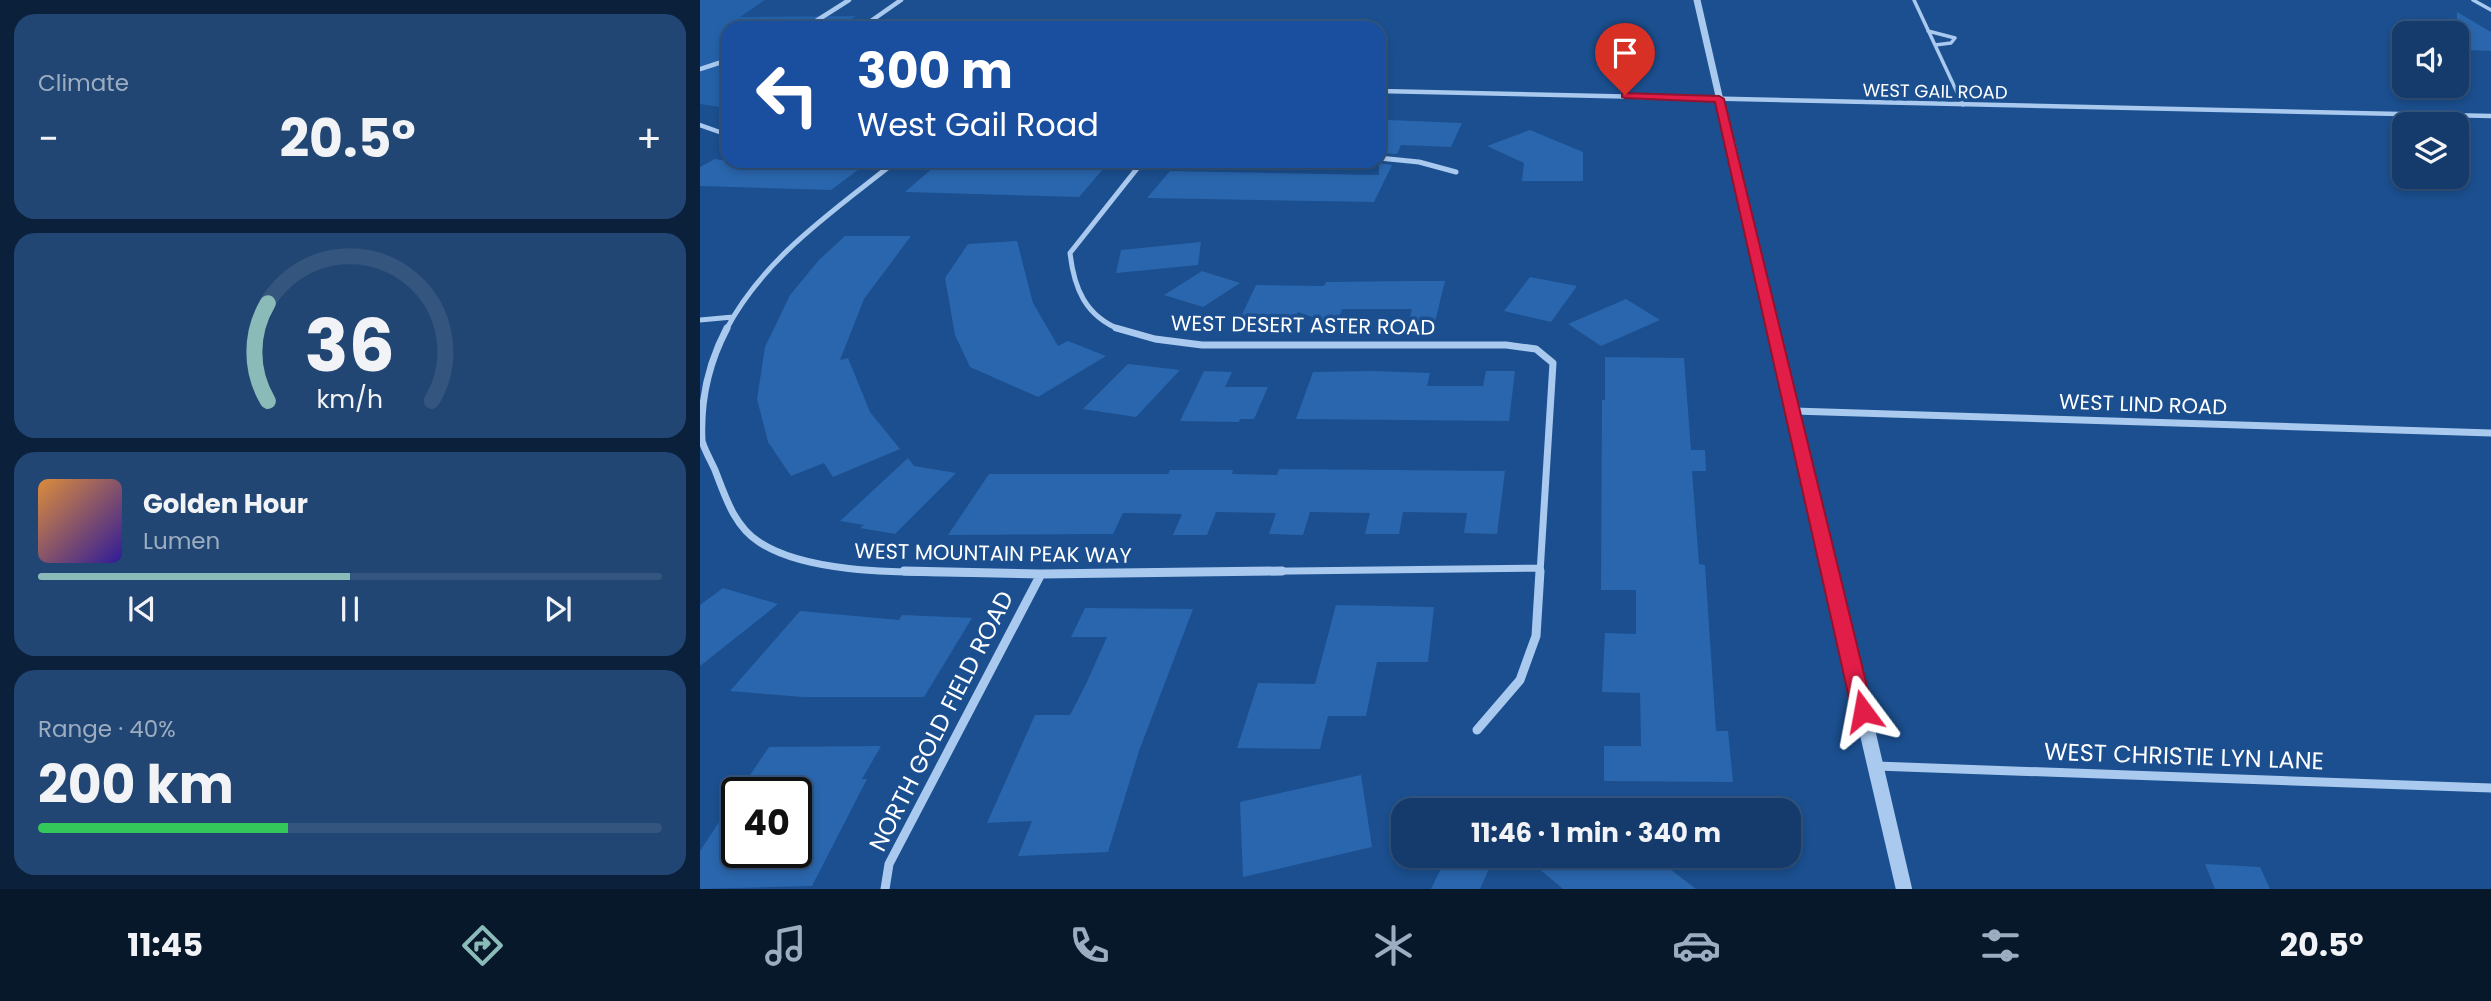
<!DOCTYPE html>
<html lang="en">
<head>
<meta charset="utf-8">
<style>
	body { margin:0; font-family:Poppins,sans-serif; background:#214673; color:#f1f3f6; height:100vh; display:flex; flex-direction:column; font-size:26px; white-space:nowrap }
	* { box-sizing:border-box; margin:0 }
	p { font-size:23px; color:#9dadc1 }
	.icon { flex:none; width:38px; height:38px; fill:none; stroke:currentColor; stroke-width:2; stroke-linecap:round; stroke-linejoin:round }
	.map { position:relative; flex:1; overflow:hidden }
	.drawer { display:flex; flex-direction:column; gap:14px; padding:14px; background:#0b203b; width:700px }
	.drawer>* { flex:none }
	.hud { position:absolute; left:21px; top:21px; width:665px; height:147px; border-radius:21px; box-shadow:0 4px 10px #0003,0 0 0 2px #33557e; background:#1a4fa0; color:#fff; overflow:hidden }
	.tools { position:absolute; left:1692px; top:21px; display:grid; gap:14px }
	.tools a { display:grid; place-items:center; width:77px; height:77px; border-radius:14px; background:#143b6b; box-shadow:0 4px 10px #0003,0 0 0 2px #33557e; font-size:35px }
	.speed { position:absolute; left:21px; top:777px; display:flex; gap:14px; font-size:35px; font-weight:700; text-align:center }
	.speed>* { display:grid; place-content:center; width:91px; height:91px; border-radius:50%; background:#143b6b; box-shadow:0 4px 10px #0003,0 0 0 2px #33557e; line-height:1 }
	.speed .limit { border:4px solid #111; border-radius:10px; background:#fff; color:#111 }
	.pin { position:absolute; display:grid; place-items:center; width:60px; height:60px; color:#fff; margin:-72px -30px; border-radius:50% 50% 50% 0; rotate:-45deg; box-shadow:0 0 7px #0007 }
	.pin .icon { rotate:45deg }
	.me { position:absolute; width:77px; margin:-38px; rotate:347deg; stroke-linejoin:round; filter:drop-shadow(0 0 5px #0008) }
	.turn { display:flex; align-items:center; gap:24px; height:147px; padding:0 21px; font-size:32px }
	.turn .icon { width:91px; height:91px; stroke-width:2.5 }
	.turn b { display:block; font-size:49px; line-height:60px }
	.big { font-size:52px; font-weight:700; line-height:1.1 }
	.drawer .tile { flex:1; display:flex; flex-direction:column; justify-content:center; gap:10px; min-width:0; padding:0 24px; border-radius:21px; background:#214673 }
	.drawer .dial { align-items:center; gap:0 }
	.dial svg { height:182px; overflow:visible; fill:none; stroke:#33557e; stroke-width:7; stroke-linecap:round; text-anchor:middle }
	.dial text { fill:#f1f3f6; stroke:none }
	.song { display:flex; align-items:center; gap:21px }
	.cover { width:84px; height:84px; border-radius:10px; background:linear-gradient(135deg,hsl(30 70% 55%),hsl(250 70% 35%)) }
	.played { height:7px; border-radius:4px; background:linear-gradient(90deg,#8bbbb9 50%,#33557e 50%) }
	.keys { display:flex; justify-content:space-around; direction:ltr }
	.heat { display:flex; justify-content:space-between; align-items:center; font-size:38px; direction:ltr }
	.charge { height:10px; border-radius:5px; background:linear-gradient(90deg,#34c759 40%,#33557e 0) }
	.trip { position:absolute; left:691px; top:798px; width:410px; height:70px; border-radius:21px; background:#143b6b; box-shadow:0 4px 10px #0003,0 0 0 2px #33557e; font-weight:700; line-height:70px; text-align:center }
	.tab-bar { display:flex; height:112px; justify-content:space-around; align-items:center; background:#08182b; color:#9dadc1 }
	.tab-bar .icon { width:49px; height:49px }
	.tab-bar .active { color:#8bbbb9 }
	.tab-bar b { font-size:32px; color:#f1f3f6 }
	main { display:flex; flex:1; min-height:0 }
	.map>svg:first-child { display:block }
	.green { fill:#2461a8 }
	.building { fill:#2a66ad }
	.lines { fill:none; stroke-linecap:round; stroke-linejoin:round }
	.service { stroke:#a9c9ee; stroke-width:3.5 }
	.minor-far3 { stroke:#a9c9ee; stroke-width:4.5 }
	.minor-far2 { stroke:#a9c9ee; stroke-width:5 }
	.minor-far1 { stroke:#a9c9ee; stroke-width:7 }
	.minor { stroke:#a9c9ee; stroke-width:9 }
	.tertiary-far3 { stroke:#a9c9ee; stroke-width:7 }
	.tertiary-far2 { stroke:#a9c9ee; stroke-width:10 }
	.tertiary-far1 { stroke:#a9c9ee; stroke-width:12 }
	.tertiary { stroke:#a9c9ee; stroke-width:16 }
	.route { fill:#e11d48; stroke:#92132f; stroke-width:2 }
	.labels { text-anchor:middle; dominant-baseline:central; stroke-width:7; stroke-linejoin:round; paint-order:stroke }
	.far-street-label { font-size:18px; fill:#fff; stroke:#1b4f8f }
	.street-label { font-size:21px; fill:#fff; stroke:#1b4f8f }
	.near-street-label { font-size:24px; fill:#fff; stroke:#1b4f8f }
</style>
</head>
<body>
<main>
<section class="drawer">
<div class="tile"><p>Climate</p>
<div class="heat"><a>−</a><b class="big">20.5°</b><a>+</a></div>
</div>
<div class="tile dial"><svg viewBox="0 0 100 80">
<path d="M14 69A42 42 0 1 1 86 69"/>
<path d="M14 69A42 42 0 0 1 14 26" stroke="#8bbbb9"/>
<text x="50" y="56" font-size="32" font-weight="700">36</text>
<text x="50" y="72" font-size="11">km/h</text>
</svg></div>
<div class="tile">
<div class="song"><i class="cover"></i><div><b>Golden Hour</b><p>Lumen</p></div></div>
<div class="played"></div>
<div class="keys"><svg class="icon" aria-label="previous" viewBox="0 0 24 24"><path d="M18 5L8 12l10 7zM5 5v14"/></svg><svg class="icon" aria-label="pause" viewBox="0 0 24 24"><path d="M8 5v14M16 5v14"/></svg><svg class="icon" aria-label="next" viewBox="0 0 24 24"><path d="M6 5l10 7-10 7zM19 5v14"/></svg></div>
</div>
<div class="tile"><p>Range · 40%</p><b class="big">200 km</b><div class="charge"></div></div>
</section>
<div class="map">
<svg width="1791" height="889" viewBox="0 0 1791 889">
	<rect width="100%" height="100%" fill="#1b4f8f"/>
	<path class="green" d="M 0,0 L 65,0 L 40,17 L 156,16 L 139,28 L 28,28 L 28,107 L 26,108 L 0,104 Z"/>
	<path class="building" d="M 1757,12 L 1791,32 L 1791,51 L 1769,50 L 1757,42 Z
		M 688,120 L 762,123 L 751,147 L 701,145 L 697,154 L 679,153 L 679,138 Z
		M 830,130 L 883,152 L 883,181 L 822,181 L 824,163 L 787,146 Z
		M 15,159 L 28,161 L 166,164 L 131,190 L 0,186 L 0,167 Z
		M 679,163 L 692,165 L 674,202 L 447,198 L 470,171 L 679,175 Z
		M 255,165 L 404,168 L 379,197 L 205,192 L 235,166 Z
		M 145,236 L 211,236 L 164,299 L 140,360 L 148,358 L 170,412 L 200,449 L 133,477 L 124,463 L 91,476 L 68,442 L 57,399 L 65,347 L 90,295 L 119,260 Z
		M 317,241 L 333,303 L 358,346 L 368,341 L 406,356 L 338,397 L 270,367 L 255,335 L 245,278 L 268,244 Z
		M 501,242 L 498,265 L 416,273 L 421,250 Z
		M 502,271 L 540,283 L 503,307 L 464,295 Z
		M 830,277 L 877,286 L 851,322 L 804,311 Z
		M 710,281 L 745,281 L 735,322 L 709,322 L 712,309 L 642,309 L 637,323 L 627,322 L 598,312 L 591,323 L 539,321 L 556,285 L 624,286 L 626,282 Z
		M 926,299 L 960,320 L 901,346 L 868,324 Z
		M 905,357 L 984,358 L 991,450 L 1005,450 L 1006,471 L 992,471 L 999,564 L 1005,565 L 1016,731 L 1028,731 L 1033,782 L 904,781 L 904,746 L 941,746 L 940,693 L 902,692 L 905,633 L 936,634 L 936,590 L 901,590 L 902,400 L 905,400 Z
		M 428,364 L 480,370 L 436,417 L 383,409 Z
		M 504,371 L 532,372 L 525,387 L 568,387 L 554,419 L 540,419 L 539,422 L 480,421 Z
		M 673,371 L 730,373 L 727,386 L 783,386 L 786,371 L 815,371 L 809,421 L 596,419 L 613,372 Z
		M 208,458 L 214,466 L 256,473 L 195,534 L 160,528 L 164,525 L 140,521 Z
		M 579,469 L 805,471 L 797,534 L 764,533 L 767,513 L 703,512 L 699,534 L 665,534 L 670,513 L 610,512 L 603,535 L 569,534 L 576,513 L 516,512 L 507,535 L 473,535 L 482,514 L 423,513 L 413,534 L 248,535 L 289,474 L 468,474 L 470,470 L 533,470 L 532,474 L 577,475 Z
		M 23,588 L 78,604 L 0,666 L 0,605 Z
		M 636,605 L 734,607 L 728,662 L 677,662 L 666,716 L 628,716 L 620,749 L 537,748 L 558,683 L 615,684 Z
		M 385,608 L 493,609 L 439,751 L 408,852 L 318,856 L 332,821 L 287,823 L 335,715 L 370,715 L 386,684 L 407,637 L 371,637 Z
		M 100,611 L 199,620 L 202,615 L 272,618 L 224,697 L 103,697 L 30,691 Z
		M 181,746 L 162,779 L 167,779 L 112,886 L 0,889 L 0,851 L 37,795 L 37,855 L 96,852 L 96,793 L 38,793 L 69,747 Z
		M 661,775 L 672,847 L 543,877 L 540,802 Z
		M 747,856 L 780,856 L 793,860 L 780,889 L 731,889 Z
		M 824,856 L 953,856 L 996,889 L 863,889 Z
		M 1505,864 L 1560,867 L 1570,889 L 1515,889 Z"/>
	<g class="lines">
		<path class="service" d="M 1214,0 L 1263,105
			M 1773,0 L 1791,10
			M 1228,31 L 1255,38 L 1251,43 L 1235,45"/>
		<path class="minor-far3" d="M 105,28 L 149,0
			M 161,28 L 201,0
			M 0,69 L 28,60
			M 679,91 L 1791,116
			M 0,125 L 28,135"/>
		<path class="minor-far2" d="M 679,158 L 719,162 L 756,172
			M 0,320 L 33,317
			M 26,330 C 64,257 134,211 196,161
			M 421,330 C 385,316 374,288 370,253 L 443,161"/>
		<path class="minor-far1" d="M 27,328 C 9,362 0,401 2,441 C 5,451 11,461 15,470 C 25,496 34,526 59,542 C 110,576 214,572 274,573
			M 416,328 L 455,339 L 502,345 L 806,345 L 836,349 L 853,363 L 840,573
			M 1094,411 L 1791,433
			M 436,573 L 840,568"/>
		<path class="minor" d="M 204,571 L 341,574 L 582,571
			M 777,730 L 820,680 L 836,636 L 840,571
			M 1176,766 L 1791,788
			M 185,889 L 189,864 L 341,574"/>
		<path class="tertiary-far3" d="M 997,0 L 1030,144"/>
		<path class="tertiary-far2" d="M 1030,142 L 1074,330"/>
		<path class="tertiary-far1" d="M 1073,328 L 1130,573"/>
		<path class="tertiary" d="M 1130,571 L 1204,889"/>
	</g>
	<path class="route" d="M 922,93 L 1019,96 L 1024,99 L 1173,711 L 1170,717 L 1163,719 L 1155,717 L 1152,711 L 1015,102 L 925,98 L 922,97 Z"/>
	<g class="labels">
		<g class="far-street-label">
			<text transform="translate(1235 91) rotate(1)">WEST GAIL ROAD</text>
		</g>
		<g class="street-label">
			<text transform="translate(603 325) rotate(1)">WEST DESERT ASTER ROAD</text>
			<text transform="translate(1443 404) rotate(2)">WEST LIND ROAD</text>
			<text transform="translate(293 553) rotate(1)">WEST MOUNTAIN PEAK WAY</text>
		</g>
		<g class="near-street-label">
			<text transform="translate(241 721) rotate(-63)">NORTH GOLD FIELD ROAD</text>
			<text transform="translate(1484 756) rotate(2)">WEST CHRISTIE LYN LANE</text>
		</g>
	</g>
</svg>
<div class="tools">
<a><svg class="icon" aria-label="sound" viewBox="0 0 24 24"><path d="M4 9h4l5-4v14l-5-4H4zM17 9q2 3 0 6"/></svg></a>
<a><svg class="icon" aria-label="layers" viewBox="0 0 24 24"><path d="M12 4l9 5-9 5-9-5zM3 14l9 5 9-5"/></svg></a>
</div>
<div class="speed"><div class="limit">40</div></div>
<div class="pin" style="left:925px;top:95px;background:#d93025"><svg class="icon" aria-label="arrive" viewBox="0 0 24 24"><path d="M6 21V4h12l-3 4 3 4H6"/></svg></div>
<svg class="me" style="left:1163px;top:711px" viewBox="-20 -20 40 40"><path d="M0-17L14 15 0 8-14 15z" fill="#e11d48" stroke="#fff" stroke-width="4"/></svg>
<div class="trip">11:46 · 1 min · 340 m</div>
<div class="hud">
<div class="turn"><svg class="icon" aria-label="left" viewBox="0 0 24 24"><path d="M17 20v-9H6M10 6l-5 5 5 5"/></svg><div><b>300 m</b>West Gail Road</div></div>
</div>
</div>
</main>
<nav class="tab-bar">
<b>11:45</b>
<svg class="icon active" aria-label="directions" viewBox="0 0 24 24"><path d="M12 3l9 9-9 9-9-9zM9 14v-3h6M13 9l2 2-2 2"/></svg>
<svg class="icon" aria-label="music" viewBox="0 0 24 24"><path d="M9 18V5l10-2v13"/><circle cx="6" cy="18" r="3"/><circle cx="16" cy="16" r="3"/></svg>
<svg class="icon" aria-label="phone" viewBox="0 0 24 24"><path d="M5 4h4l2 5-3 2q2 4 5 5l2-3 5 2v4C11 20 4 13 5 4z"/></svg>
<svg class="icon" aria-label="climate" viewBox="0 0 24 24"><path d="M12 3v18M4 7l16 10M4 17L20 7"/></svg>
<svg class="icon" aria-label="car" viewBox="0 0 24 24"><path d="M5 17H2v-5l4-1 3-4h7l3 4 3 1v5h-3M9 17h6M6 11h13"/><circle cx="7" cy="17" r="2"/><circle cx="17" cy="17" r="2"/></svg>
<svg class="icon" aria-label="filters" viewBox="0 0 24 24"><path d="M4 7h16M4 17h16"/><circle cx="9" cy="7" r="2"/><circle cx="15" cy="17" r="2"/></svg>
<b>20.5°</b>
</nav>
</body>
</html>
